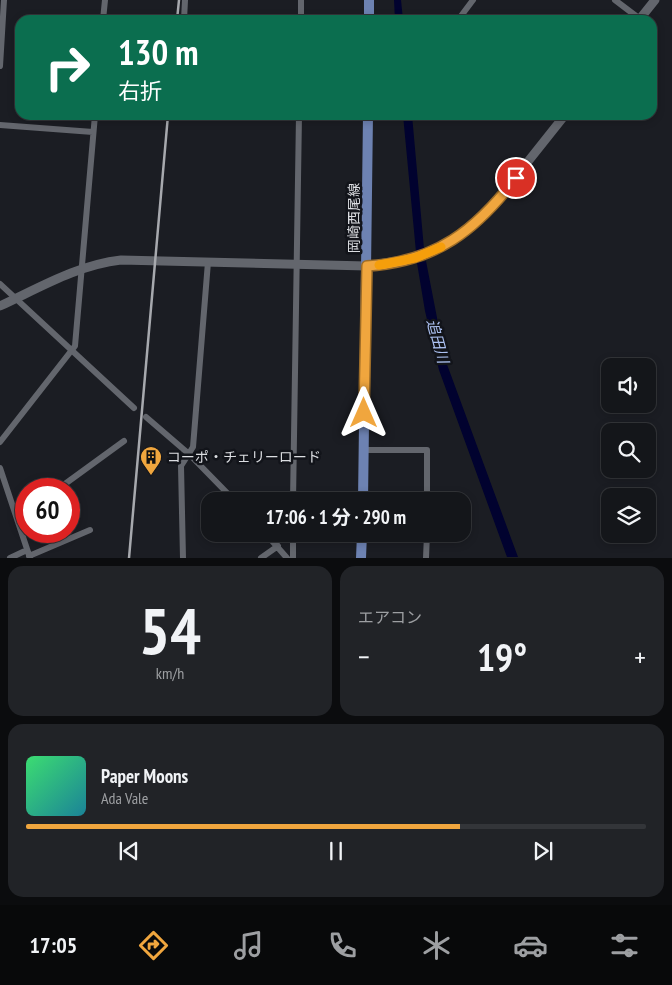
<!DOCTYPE html>
<html lang="ja">
<head>
<meta charset="utf-8">
<style>
	body { margin:0; font-family:"PT Sans Narrow","Noto Sans JP",sans-serif; background:#212327; color:#f1f3f6; height:100vh; display:flex; flex-direction:column; font-size:19px; white-space:nowrap }
	* { box-sizing:border-box; margin:0 }
	p { font-size:16px; color:#9d9fa2 }
	.icon { flex:none; width:28px; height:28px; fill:none; stroke:currentColor; stroke-width:2; stroke-linecap:round; stroke-linejoin:round }
	.map { position:relative; height:558px; overflow:hidden }
	.panel { display:flex; flex-direction:column; gap:8px; padding:8px; background:#0b0c0e; flex:1 }
	.panel>* { flex:none }
	.hud { position:absolute; left:15px; top:15px; width:642px; height:105px; border-radius:15px; box-shadow:0 2px 8px #0003,0 0 0 1px #333539; background:#0b6e4f; color:#fff; overflow:hidden }
	.fabs { position:absolute; left:601px; top:358px; display:grid; gap:10px }
	.fabs a { display:grid; place-items:center; width:55px; height:55px; border-radius:10px; background:#14161a; box-shadow:0 2px 8px #0003,0 0 0 1px #333539; font-size:25px }
	.speed { position:absolute; left:15px; top:478px; display:flex; gap:10px; font-size:25px; font-weight:700; text-align:center }
	.speed>* { display:grid; place-content:center; width:65px; height:65px; border-radius:50%; background:#14161a; box-shadow:0 2px 8px #0003,0 0 0 1px #333539; line-height:1 }
	.speed .limit { border:8px solid #d22; background:#fff; color:#111 }
	.pin { position:absolute; display:grid; place-items:center; width:42px; height:42px; color:#fff; margin:-21px; border:2px solid #fff; border-radius:50%; box-shadow:0 1px 5px #0007 }
	.me { position:absolute; width:55px; margin:-28px; rotate:0deg; stroke-linejoin:round; filter:drop-shadow(0 0 4px #0008) }
	.turn { display:flex; align-items:center; gap:18px; height:105px; padding:0 20px; font-size:22px }
	.turn .icon { width:65px; height:65px; stroke-width:2.5 }
	.turn b { display:block; font-size:35px; line-height:42px }
	.big { font-size:38px; font-weight:700; line-height:1.1 }
	.panel .tile { flex:1; display:flex; flex-direction:column; justify-content:center; gap:8px; min-width:0; padding:0 18px; border-radius:15px; background:#212327 }
	.panel .dial { align-items:center; gap:0 }
	.dial b { font-size:65px; line-height:1 }
	.song { display:flex; align-items:center; gap:15px }
	.cover { width:60px; height:60px; border-radius:8px; background:linear-gradient(135deg,hsl(140 70% 55%),hsl(190 70% 35%)) }
	.played { height:5px; border-radius:2px; background:linear-gradient(90deg,#f0a63e 70%,#333539 70%) }
	.keys { display:flex; justify-content:space-around; direction:ltr }
	.heat { display:flex; justify-content:space-between; align-items:center; font-size:28px; direction:ltr }
	.panel .tiles { flex:1; display:grid; gap:8px; grid-template-columns:1fr 1fr }
	.tile:last-child { grid-column:span 2 }
	.trip { position:absolute; left:201px; top:492px; width:270px; height:50px; border-radius:15px; background:#14161a; box-shadow:0 2px 8px #0003,0 0 0 1px #333539; font-weight:700; line-height:50px; text-align:center }
	.tab-bar { display:flex; height:80px; justify-content:space-around; align-items:center; background:#08090a; color:#9d9fa2 }
	.tab-bar .icon { width:35px; height:35px }
	.tab-bar .active { color:#f0a63e }
	.tab-bar b { font-size:22px; color:#f1f3f6 }
	.map>svg:first-child { display:block }
	.water { fill:#01022f }
	.lines { fill:none; stroke-linecap:round; stroke-linejoin:round }
	.street { stroke:#63666d; stroke-width:6 }
	.secondary { stroke:#63666d; stroke-width:9 }
	.primary { stroke:#6d82b2; stroke-width:10 }
	.rail { stroke:#a7a9ae; stroke-width:2.5 }
	.route-casing { stroke:#9c6c28; stroke-width:12 }
	.route { stroke:#f0a63e; stroke-width:9 }
	.slow { stroke:#f59e0b; stroke-width:9 }
	.labels { text-anchor:middle; dominant-baseline:central; stroke-width:5; stroke-linejoin:round; paint-order:stroke }
	.street-label { font-size:14px; fill:#dbdde1; stroke:#12141a }
	.poi-label { font-size:14px; fill:#dbdde1; stroke:#12141a; text-anchor:start }
	.water-label { font-size:15px; font-style:italic; fill:#acc1f1; stroke:#12141a }
</style>
</head>
<body>
<div class="map">
<svg width="672" height="558" viewBox="0 0 672 558">
	<rect width="100%" height="100%" fill="#1b1d23"/>
	<path class="water" d="M 394,0 L 401,0 L 403,20 L 395,20 Z
		M 403,115 L 412,115 L 424,249 L 416,252 Z
		M 426,261 L 445,359 L 518,557 L 507,557 L 439,370 L 425,311 L 417,263 Z"/>
	<g class="lines">
		<path class="street" d="M 615,0 L 640,19
			M 103,20 L 105,0
			M 184,20 L 185,0
			M 301,20 L 301,0
			M 458,20 L 473,0
			M 0,66 L 4,0
			M 219,115 L 299,116
			M 0,125 L 93,132
			M 0,284 L 134,408
			M 146,417 L 189,454 L 235,501
			M 0,442 L 75,346 L 95,115
			M 364,450 L 427,450 L 427,501
			M 0,468 L 30,558
			M 58,489 L 124,441
			M 293,501 L 299,115
			M 16,516 L 26,509
			M 266,534 L 287,558
			M 29,556 L 90,530
			M 10,558 L 27,550
			M 183,558 L 181,466 L 193,447 L 208,262
			M 261,558 L 278,546
			M 293,558 L 293,534
			M 426,558 L 427,534"/>
		<path class="secondary" d="M 639,20 L 655,0
			M 0,306 C 39,288 77,265 121,260 L 367,266 L 415,258 L 454,240 L 487,213 L 565,115"/>
		<path class="primary" d="M 369,20 L 369,0
			M 363,501 L 368,115
			M 361,558 L 362,534"/>
		<path class="rail" d="M 177,20 L 179,0
			M 129,558 L 168,115"/>
	</g>
	<g class="lines">
		<g class="route-casing">
			<path id="route" d="M 364,413 L 367,266 C 436,262 476,230 516,178"/>
		</g>
		<use href="#route" class="route"/>
		<path class="slow" d="M 379,265 L 415,258 L 441,247"/>
	</g>
	<defs>
		<g id="building-pin" transform="scale(1.125)"><path d="M0 17L-7.5 6A9.5 9.5 0 1 1 7.5 6Z" fill="#f0a63e" stroke="#12141a"/><path d="M-4-6H4V6H1V3H-1V6H-4ZM-2.5-4.3h1.7v1.8h-1.7ZM.8-4.3h1.7v1.8H.8ZM-2.5-1h1.7V.8h-1.7ZM.8-1h1.7V.8H.8Z" fill="#111"/></g>
	</defs>
	<g fill-rule="evenodd">
		<use href="#building-pin" x="151" y="457"/>
	</g>
	<g class="labels">
		<g class="street-label">
			<text transform="translate(354 218) rotate(-90)">岡崎西尾線</text>
		</g>
		<g class="poi-label">
			<text x="167" y="457">コーポ・チェリーロード</text>
		</g>
		<g class="water-label">
			<text transform="translate(438 341) rotate(75)">追田川</text>
		</g>
	</g>
</svg>
<div class="fabs">
<a><svg class="icon" aria-label="sound" viewBox="0 0 24 24"><path d="M4 9h4l5-4v14l-5-4H4zM17 9q2 3 0 6"/></svg></a>
<a><svg class="icon" aria-label="search" viewBox="0 0 24 24"><circle cx="10" cy="10" r="6"/><path d="M15 15l6 6"/></svg></a>
<a><svg class="icon" aria-label="layers" viewBox="0 0 24 24"><path d="M12 4l9 5-9 5-9-5zM3 14l9 5 9-5"/></svg></a>
</div>
<div class="speed"><div class="limit">60</div></div>
<div class="pin" style="left:516px;top:178px;background:#d93025"><svg class="icon" aria-label="arrive" viewBox="0 0 24 24"><path d="M6 21V4h12l-3 4 3 4H6"/></svg></div>
<svg class="me" style="left:364px;top:413px" viewBox="-20 -20 40 40"><path d="M0-17L14 15 0 8-14 15z" fill="#f0a63e" stroke="#fff" stroke-width="4"/></svg>
<div class="trip">17:06 · 1 分 · 290 m</div>
<div class="hud">
<div class="turn"><svg class="icon" aria-label="right" viewBox="0 0 24 24"><path d="M7 20v-9h11M14 6l5 5-5 5"/></svg><div><b>130 m</b>右折</div></div>
</div>
</div>
<section class="panel">
<div class="tiles">
<div class="tile dial"><b>54</b><p>km/h</p></div>
<div class="tile"><p>エアコン</p>
<div class="heat"><a>−</a><b class="big">19°</b><a>+</a></div>
</div>
<div class="tile">
<div class="song"><i class="cover"></i><div><b>Paper Moons</b><p>Ada Vale</p></div></div>
<div class="played"></div>
<div class="keys"><svg class="icon" aria-label="previous" viewBox="0 0 24 24"><path d="M18 5L8 12l10 7zM5 5v14"/></svg><svg class="icon" aria-label="pause" viewBox="0 0 24 24"><path d="M8 5v14M16 5v14"/></svg><svg class="icon" aria-label="next" viewBox="0 0 24 24"><path d="M6 5l10 7-10 7zM19 5v14"/></svg></div>
</div>
</div>
</section>
<nav class="tab-bar">
<b>17:05</b>
<svg class="icon active" aria-label="directions" viewBox="0 0 24 24"><path d="M12 3l9 9-9 9-9-9zM9 14v-3h6M13 9l2 2-2 2"/></svg>
<svg class="icon" aria-label="music" viewBox="0 0 24 24"><path d="M9 18V5l10-2v13"/><circle cx="6" cy="18" r="3"/><circle cx="16" cy="16" r="3"/></svg>
<svg class="icon" aria-label="phone" viewBox="0 0 24 24"><path d="M5 4h4l2 5-3 2q2 4 5 5l2-3 5 2v4C11 20 4 13 5 4z"/></svg>
<svg class="icon" aria-label="climate" viewBox="0 0 24 24"><path d="M12 3v18M4 7l16 10M4 17L20 7"/></svg>
<svg class="icon" aria-label="car" viewBox="0 0 24 24"><path d="M5 17H2v-5l4-1 3-4h7l3 4 3 1v5h-3M9 17h6M6 11h13"/><circle cx="7" cy="17" r="2"/><circle cx="17" cy="17" r="2"/></svg>
<svg class="icon" aria-label="filters" viewBox="0 0 24 24"><path d="M4 7h16M4 17h16"/><circle cx="9" cy="7" r="2"/><circle cx="15" cy="17" r="2"/></svg>
</nav>
</body>
</html>
